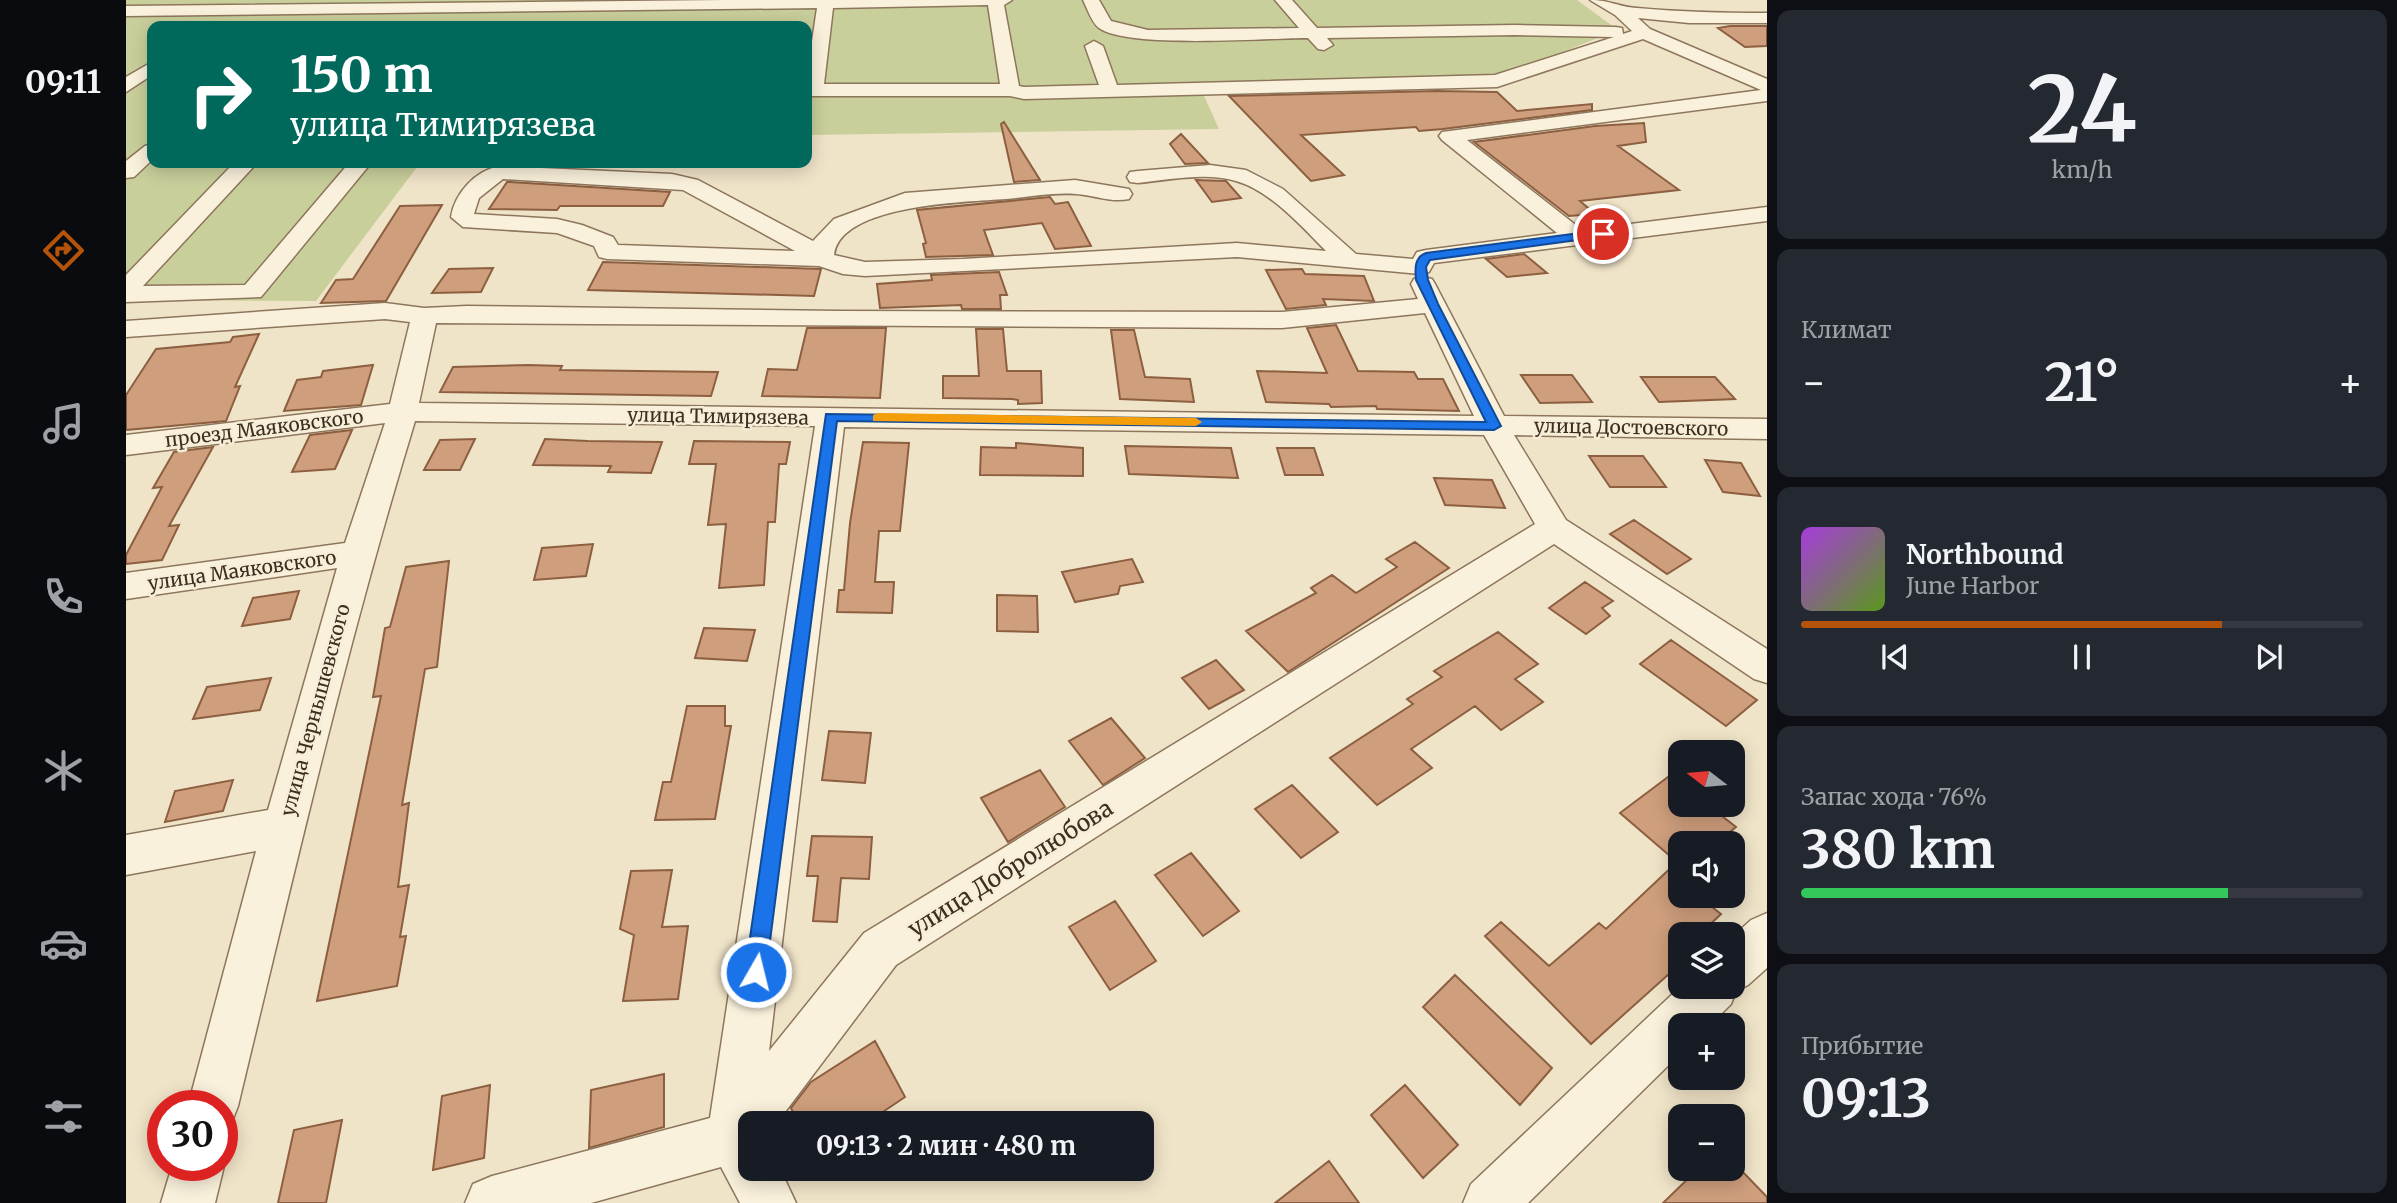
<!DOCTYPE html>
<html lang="ru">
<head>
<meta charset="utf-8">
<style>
	body { margin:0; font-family:Merriweather,serif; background:#242831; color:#f1f3f6; height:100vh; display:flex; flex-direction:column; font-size:26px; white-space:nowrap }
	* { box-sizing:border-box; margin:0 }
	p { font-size:23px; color:#9ea1a6 }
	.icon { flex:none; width:38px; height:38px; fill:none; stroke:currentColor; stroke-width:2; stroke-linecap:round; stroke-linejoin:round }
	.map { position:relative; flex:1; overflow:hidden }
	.details { display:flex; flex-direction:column; gap:10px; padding:10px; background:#0d0f14; width:630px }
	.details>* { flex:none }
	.top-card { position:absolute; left:21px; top:21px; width:665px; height:147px; border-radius:14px; box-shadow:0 4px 18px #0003; background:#00695c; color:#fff; overflow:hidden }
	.needle { width:46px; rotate:286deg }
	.controls { position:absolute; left:1542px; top:740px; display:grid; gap:14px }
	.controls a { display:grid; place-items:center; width:77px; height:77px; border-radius:14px; background:#171b24; box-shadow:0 4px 18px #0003; font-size:35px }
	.speed { position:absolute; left:21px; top:1090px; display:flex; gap:14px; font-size:35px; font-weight:700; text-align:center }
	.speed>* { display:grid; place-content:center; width:91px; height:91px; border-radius:50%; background:#171b24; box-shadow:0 4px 18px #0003; line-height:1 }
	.speed .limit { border:10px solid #d22; background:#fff; color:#111 }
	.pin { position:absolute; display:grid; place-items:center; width:60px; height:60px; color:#fff; margin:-30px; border:4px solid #fff; border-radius:50%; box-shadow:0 2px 7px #0007 }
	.me { position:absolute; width:77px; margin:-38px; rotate:8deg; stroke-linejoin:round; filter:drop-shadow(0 0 5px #0008) }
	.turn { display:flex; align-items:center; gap:24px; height:147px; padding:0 28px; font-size:32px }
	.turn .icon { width:91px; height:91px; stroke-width:2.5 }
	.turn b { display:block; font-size:49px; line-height:60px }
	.big { font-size:52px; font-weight:700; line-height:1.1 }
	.details .card { flex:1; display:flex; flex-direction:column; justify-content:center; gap:10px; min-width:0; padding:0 24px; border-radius:14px; background:#242831 }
	.details .dial { align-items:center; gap:0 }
	.dial b { font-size:91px; line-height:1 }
	.song { display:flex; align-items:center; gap:21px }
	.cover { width:84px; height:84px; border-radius:10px; background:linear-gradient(135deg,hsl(280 70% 55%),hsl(90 70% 35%)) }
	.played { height:7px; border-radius:4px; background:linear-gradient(90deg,#b45309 75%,#363941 75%) }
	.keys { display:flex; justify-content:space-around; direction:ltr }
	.heat { display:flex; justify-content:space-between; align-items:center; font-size:38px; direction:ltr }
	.charge { height:10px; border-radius:5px; background:linear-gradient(90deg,#34c759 76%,#363941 0) }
	.trip { position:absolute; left:612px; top:1111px; width:416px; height:70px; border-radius:14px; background:#171b24; box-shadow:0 4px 18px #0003; font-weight:700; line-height:70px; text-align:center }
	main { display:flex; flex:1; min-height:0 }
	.menu { display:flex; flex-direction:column; width:126px; justify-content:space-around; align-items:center; background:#090b0e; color:#9ea1a6 }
	.menu .icon { width:49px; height:49px }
	.menu .selected { color:#b45309 }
	.menu b { font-size:32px; color:#f1f3f6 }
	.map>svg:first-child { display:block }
	.green { fill:#c9cf9b }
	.building { fill:#cf9f7d; stroke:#8d5f41; stroke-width:2 }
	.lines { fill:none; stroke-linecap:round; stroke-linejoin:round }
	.minor-casing { stroke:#8d765c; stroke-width:3 }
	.minor { fill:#faf1dc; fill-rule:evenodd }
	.route { fill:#1a73e8; stroke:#114b97; stroke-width:2 }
	.slow { fill:#f59e0b }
	.labels { text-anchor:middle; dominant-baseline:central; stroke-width:5; stroke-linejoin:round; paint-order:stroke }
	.street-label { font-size:19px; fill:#3d2e20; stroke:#f7eed8 }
	.near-street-label { font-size:23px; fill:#3d2e20; stroke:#f7eed8 }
</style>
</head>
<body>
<main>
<nav class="menu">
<b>09:11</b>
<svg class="icon selected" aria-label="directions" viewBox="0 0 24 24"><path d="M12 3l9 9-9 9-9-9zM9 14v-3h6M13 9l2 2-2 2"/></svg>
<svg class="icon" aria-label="music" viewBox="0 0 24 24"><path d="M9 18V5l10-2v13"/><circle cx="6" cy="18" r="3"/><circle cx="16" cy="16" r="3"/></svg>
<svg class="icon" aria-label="phone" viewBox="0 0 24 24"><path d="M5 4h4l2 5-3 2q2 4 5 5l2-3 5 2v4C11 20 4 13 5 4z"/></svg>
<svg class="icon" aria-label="climate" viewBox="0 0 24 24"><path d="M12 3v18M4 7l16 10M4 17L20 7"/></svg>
<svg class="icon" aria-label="car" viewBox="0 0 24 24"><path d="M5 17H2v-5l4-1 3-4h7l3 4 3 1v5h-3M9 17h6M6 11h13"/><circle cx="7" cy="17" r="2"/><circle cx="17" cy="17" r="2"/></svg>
<svg class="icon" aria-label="filters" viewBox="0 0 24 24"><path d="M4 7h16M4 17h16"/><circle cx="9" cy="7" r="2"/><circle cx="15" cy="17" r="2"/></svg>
</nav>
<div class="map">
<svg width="1641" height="1203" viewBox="0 0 1641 1203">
	<rect width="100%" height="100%" fill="#f0e4c8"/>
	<path class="green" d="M 0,0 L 1451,0 L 1492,30 L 1361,82 L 1074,87 L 1093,129 L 681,135 L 681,26 L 26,26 L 26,163 L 294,163 L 190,301 L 0,300 Z"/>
	<path class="building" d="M 1604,26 L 1641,26 L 1641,46 L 1619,47 L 1592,28 Z
		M 1311,91 L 1371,92 L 1391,111 L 1466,104 L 1466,110 L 1317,129 L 1293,131 L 1290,127 L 1175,135 L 1218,175 L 1185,181 L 1103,96 Z
		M 878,122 L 914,180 L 888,182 L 875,124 Z
		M 1518,123 L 1520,142 L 1492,146 L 1553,190 L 1454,201 L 1469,214 L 1443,216 L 1348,142 L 1469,126 Z
		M 1055,134 L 1082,163 L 1059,164 L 1044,144 Z
		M 1070,180 L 1100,181 L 1115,198 L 1086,202 Z
		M 381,182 L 384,182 L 544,192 L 537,206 L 434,206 L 431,210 L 363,209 Z
		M 924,197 L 929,204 L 942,202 L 965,246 L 929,249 L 916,223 L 858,230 L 867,255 L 800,257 L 797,244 L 800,243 L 791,210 Z
		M 316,205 L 260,301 L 195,303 L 210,280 L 227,279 L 274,206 Z
		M 1398,254 L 1421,273 L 1381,277 L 1360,259 Z
		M 477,262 L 602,266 L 695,269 L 688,296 L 462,290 Z
		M 367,268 L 355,292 L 306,293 L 323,269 Z
		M 1176,269 L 1179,274 L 1238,276 L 1248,301 L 1197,299 L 1200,305 L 1160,309 L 1140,270 Z
		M 873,272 L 881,295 L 874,295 L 875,309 L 836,309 L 835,305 L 754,308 L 751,284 L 806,280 L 805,275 Z
		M 1210,325 L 1232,371 L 1288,372 L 1292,379 L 1317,379 L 1333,411 L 1251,409 L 1250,406 L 1205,407 L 1203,404 L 1140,402 L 1131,371 L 1201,373 L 1181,328 Z
		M 681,328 L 760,328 L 754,398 L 636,396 L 642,369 L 671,370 Z
		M 850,329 L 877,329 L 881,371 L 915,371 L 916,403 L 892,404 L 892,400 L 886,399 L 817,398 L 817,376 L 853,376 Z
		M 985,330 L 1008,330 L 1019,377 L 1064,379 L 1068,402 L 994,399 Z
		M 133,334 L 109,387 L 114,386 L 100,421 L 0,430 L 0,395 L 30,349 L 104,342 L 107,337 Z
		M 247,365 L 235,405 L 158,411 L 171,380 L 195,377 L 197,371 Z
		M 402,365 L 436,366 L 434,370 L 592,372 L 585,396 L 314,392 L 327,367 Z
		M 1395,375 L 1446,375 L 1466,402 L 1414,403 Z
		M 1515,377 L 1589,377 L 1609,399 L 1533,402 Z
		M 226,430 L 209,469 L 166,472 L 184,435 Z
		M 349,439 L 334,470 L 298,470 L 314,440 Z
		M 419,439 L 462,441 L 536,442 L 525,473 L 482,472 L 485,466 L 407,465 Z
		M 568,441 L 664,442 L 660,464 L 653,464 L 649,522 L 642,522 L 638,585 L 593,588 L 600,524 L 582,525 L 590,464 L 563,464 Z
		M 737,442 L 783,443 L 774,531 L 753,531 L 749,582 L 768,582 L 766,613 L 711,612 L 713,590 L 718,590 L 724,523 Z
		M 890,443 L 957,448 L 957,476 L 854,475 L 855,447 L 890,448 Z
		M 999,446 L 1105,448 L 1112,478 L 1003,474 Z
		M 87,447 L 43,526 L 53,525 L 36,560 L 0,564 L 0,555 L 36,487 L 27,488 L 48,452 Z
		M 1151,448 L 1188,448 L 1197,475 L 1159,475 Z
		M 1463,456 L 1517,456 L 1540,487 L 1484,487 Z
		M 1579,460 L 1615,463 L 1634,496 L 1597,492 Z
		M 1308,478 L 1366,480 L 1379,508 L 1319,505 Z
		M 1508,520 L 1565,559 L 1541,574 L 1484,534 Z
		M 1289,542 L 1323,568 L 1162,672 L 1120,631 L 1190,593 L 1185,588 L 1206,575 L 1230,593 L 1271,567 L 1260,559 Z
		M 467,544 L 460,576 L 408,580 L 416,548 Z
		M 1006,559 L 1017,582 L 994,586 L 992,594 L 949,602 L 936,572 Z
		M 323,561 L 311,667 L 299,669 L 276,805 L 283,803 L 272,887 L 283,885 L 274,937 L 280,936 L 271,986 L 191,1001 L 255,696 L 247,697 L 259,628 L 264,627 L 280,567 Z
		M 1459,582 L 1487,601 L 1476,608 L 1484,616 L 1460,634 L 1423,608 Z
		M 173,591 L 164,619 L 116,626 L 127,598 Z
		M 871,595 L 911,596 L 912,632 L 871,631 Z
		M 578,628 L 629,630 L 621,661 L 569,658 Z
		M 1372,632 L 1412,664 L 1389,679 L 1417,702 L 1375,730 L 1349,706 L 1285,749 L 1306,768 L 1251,805 L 1204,758 L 1287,704 L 1281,699 L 1316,677 L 1308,671 Z
		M 1545,640 L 1631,700 L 1600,726 L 1514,664 Z
		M 1090,660 L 1118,690 L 1083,709 L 1056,678 Z
		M 145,678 L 134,710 L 67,719 L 81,687 Z
		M 561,706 L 599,706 L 599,726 L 605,726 L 589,819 L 529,820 L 537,782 L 545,782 Z
		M 985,718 L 1019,758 L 977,785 L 943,741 Z
		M 703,731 L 745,733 L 739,783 L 696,780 Z
		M 1554,768 L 1554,805 L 1582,805 L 1610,827 L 1589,844 L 1554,844 L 1554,896 L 1572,896 L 1595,914 L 1574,934 L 1554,934 L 1554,964 L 1465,1044 L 1359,936 L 1375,922 L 1423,966 L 1473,923 L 1480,929 L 1551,862 L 1494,813 Z
		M 914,770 L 939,807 L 882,842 L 855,798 Z
		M 107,780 L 97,811 L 39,822 L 49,791 Z
		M 1166,785 L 1212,832 L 1175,858 L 1129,809 Z
		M 686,836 L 746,837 L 743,879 L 715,878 L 711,922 L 687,921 L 692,876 L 681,876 Z
		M 1065,853 L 1113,911 L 1077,936 L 1029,875 Z
		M 546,870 L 536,927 L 562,926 L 552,999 L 497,1001 L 508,935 L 494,929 L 505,871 Z
		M 989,901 L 1030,961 L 984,990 L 943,927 Z
		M 1329,975 L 1426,1068 L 1394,1105 L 1297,1007 Z
		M 749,1041 L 779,1097 L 739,1124 L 672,1124 L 665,1108 L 685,1082 Z
		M 538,1074 L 538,1127 L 463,1148 L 465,1090 Z
		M 364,1085 L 358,1158 L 307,1170 L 316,1096 Z
		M 1279,1085 L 1332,1145 L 1297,1178 L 1245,1115 Z
		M 216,1120 L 200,1203 L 152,1203 L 168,1130 Z
		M 1203,1161 L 1233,1203 L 1149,1203 Z
		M 1572,1169 L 1614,1169 L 1641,1197 L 1641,1203 L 1537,1203 Z"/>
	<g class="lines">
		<g class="minor-casing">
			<path id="minor" d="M 599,0 L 886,0 L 878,5 L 893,86 L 898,87 L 973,85 L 959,46 L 968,41 L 977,46 L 991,85 L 1369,75 L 1488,37 L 1389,35 L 1201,38 L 1207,45 L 1198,50 L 1192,49 L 1182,38 C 1141,38 1002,49 973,28 C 966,23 961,8 957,0 L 973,0 L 985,21 L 1022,30 L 1173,28 L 1149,0 L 1166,0 L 1191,28 L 1389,25 L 1490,27 L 1496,28 L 1497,34 L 1506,31 L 1489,15 L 1464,0 C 1485,0 1492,7 1511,8 C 1555,12 1597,13 1641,13 L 1641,23 L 1563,23 L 1512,18 L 1524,29 L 1641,79 L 1641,101 L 1341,140 L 1456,230 L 1641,207 L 1641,221 L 1308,263 L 1303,272 L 1294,274 L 1111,257 L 739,276 L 717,274 L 693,266 L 481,259 L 473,257 L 468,246 L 431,233 L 337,227 L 325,217 C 329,193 349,171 373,166 L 546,174 L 572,180 L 687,241 L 708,219 L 779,193 L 949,180 L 1003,189 L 1006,194 L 1003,199 C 986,203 967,195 950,194 C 927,192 903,197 880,199 C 841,202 714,204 708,255 L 739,262 L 837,259 L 1111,243 L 1200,251 C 1175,226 1145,191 1110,181 C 1079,172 1043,180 1012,183 L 1004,182 L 1001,177 L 1004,172 L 1012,171 L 1084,165 L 1120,170 L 1157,189 L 1230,254 L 1287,259 L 1291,252 L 1300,250 L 1431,233 L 1316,140 L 1313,136 L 1316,132 L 1635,90 L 1517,39 L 1371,87 L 898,99 L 884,96 L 681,96 L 681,75 L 691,8 L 0,16 L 0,6 ZM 862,5 L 874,84 L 698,84 L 707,8 ZM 377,179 L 557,190 L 669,251 L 492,245 L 487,237 L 456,225 L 431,219 L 348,214 L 353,198 Z
				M 26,62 L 26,75 L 0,92 L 0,77 Z
				M 26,144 L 26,160 L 8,177 L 0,178 L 0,161 L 19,146 Z
				M 108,163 L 131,163 L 17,286 L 119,285 L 223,163 L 245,163 L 135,297 L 0,302 L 0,275 Z
				M 1297,277 L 1306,279 L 1309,284 L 1378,416 L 1641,419 L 1641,439 L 1388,435 L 1440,520 L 1641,649 L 1641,683 L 1628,679 L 1428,544 L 770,965 L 650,1124 L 625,1124 L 625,1169 L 654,1169 L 670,1203 L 614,1203 L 595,1167 L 465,1203 L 339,1203 L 347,1184 L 366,1176 L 584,1118 L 689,426 L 289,421 C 220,647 167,877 112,1106 L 105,1124 L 96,1128 L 96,1106 L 62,1106 L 130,851 L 0,875 L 0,835 L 142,810 L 211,568 L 0,599 L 0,573 L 219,543 L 259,423 L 0,455 L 0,435 L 264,404 L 284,322 L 259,319 L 0,337 L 0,321 L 259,303 L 298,308 L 341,306 L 712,311 L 1156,312 L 1292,299 L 1285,284 L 1288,279 ZM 1299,313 L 1348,416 L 293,403 L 310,323 L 1156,328 ZM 718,427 L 1358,435 L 1409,524 L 738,933 L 643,1051 Z
				M 1641,913 L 1641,968 L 1622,985 L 1610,991 L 1605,1004 L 1583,1026 L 1554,1026 L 1554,1054 L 1402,1203 L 1337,1203 L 1345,1184 L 1554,987 L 1606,987 L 1606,937 L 1625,920 Z
				M 96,1161 L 98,1166 L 89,1203 L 35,1203 L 46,1166 L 96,1166 Z"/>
		</g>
		<use href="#minor" class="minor"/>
	</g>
	<path class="route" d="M 1477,230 L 1482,234 L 1481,236 L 1304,260 L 1300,267 L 1302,280 L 1312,304 L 1375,426 L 1368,430 L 711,421 L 640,972 L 637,979 L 630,982 L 622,979 L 619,972 L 700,414 L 1360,422 L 1290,280 C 1289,270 1288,257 1300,253 Z"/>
	<path class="slow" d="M 752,413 L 1070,418 L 1076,422 L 1070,426 L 747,421 L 747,415 Z"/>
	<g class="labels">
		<g class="street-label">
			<text transform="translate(592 416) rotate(1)">улица Тимирязева</text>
			<text transform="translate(1505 427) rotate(1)">улица Достоевского</text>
			<text transform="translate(138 428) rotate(-7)">проезд Маяковского</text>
			<text transform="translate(116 570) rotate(-8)">улица Маяковского</text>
			<text transform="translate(189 710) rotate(-75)">улица Чернышевского</text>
		</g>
		<g class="near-street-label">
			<text transform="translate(884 868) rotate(-32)">улица Добролюбова</text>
		</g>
	</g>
</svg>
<div class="controls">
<a><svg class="needle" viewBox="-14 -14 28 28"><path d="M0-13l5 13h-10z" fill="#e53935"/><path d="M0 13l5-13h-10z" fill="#9ea1a6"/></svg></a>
<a><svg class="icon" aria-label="sound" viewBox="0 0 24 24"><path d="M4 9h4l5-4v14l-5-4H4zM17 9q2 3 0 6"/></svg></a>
<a><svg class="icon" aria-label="layers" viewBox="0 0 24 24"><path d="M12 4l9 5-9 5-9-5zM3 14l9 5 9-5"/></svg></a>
<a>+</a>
<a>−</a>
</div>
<div class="speed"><div class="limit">30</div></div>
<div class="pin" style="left:1477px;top:234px;background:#d93025"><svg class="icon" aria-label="arrive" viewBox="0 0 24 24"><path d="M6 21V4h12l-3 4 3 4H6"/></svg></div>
<svg class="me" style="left:630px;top:972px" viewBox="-20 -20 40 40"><circle r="17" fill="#1a73e8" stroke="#fff" stroke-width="3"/><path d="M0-11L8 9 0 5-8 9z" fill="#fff"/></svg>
<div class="trip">09:13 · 2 мин · 480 m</div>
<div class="top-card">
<div class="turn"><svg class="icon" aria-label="right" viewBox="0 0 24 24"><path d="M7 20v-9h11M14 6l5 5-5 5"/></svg><div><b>150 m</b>улица Тимирязева</div></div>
</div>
</div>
<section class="details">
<div class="card dial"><b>24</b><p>km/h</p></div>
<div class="card"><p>Климат</p>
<div class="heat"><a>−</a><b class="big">21°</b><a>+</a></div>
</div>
<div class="card">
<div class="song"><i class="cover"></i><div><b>Northbound</b><p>June Harbor</p></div></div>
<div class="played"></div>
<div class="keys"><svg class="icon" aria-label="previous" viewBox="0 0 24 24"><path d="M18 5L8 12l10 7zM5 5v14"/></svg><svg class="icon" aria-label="pause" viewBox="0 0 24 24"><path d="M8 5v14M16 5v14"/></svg><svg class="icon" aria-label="next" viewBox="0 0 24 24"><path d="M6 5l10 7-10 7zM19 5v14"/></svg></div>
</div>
<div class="card"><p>Запас хода · 76%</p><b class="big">380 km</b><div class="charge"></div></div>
<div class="card"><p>Прибытие</p><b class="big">09:13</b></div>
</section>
</main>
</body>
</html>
